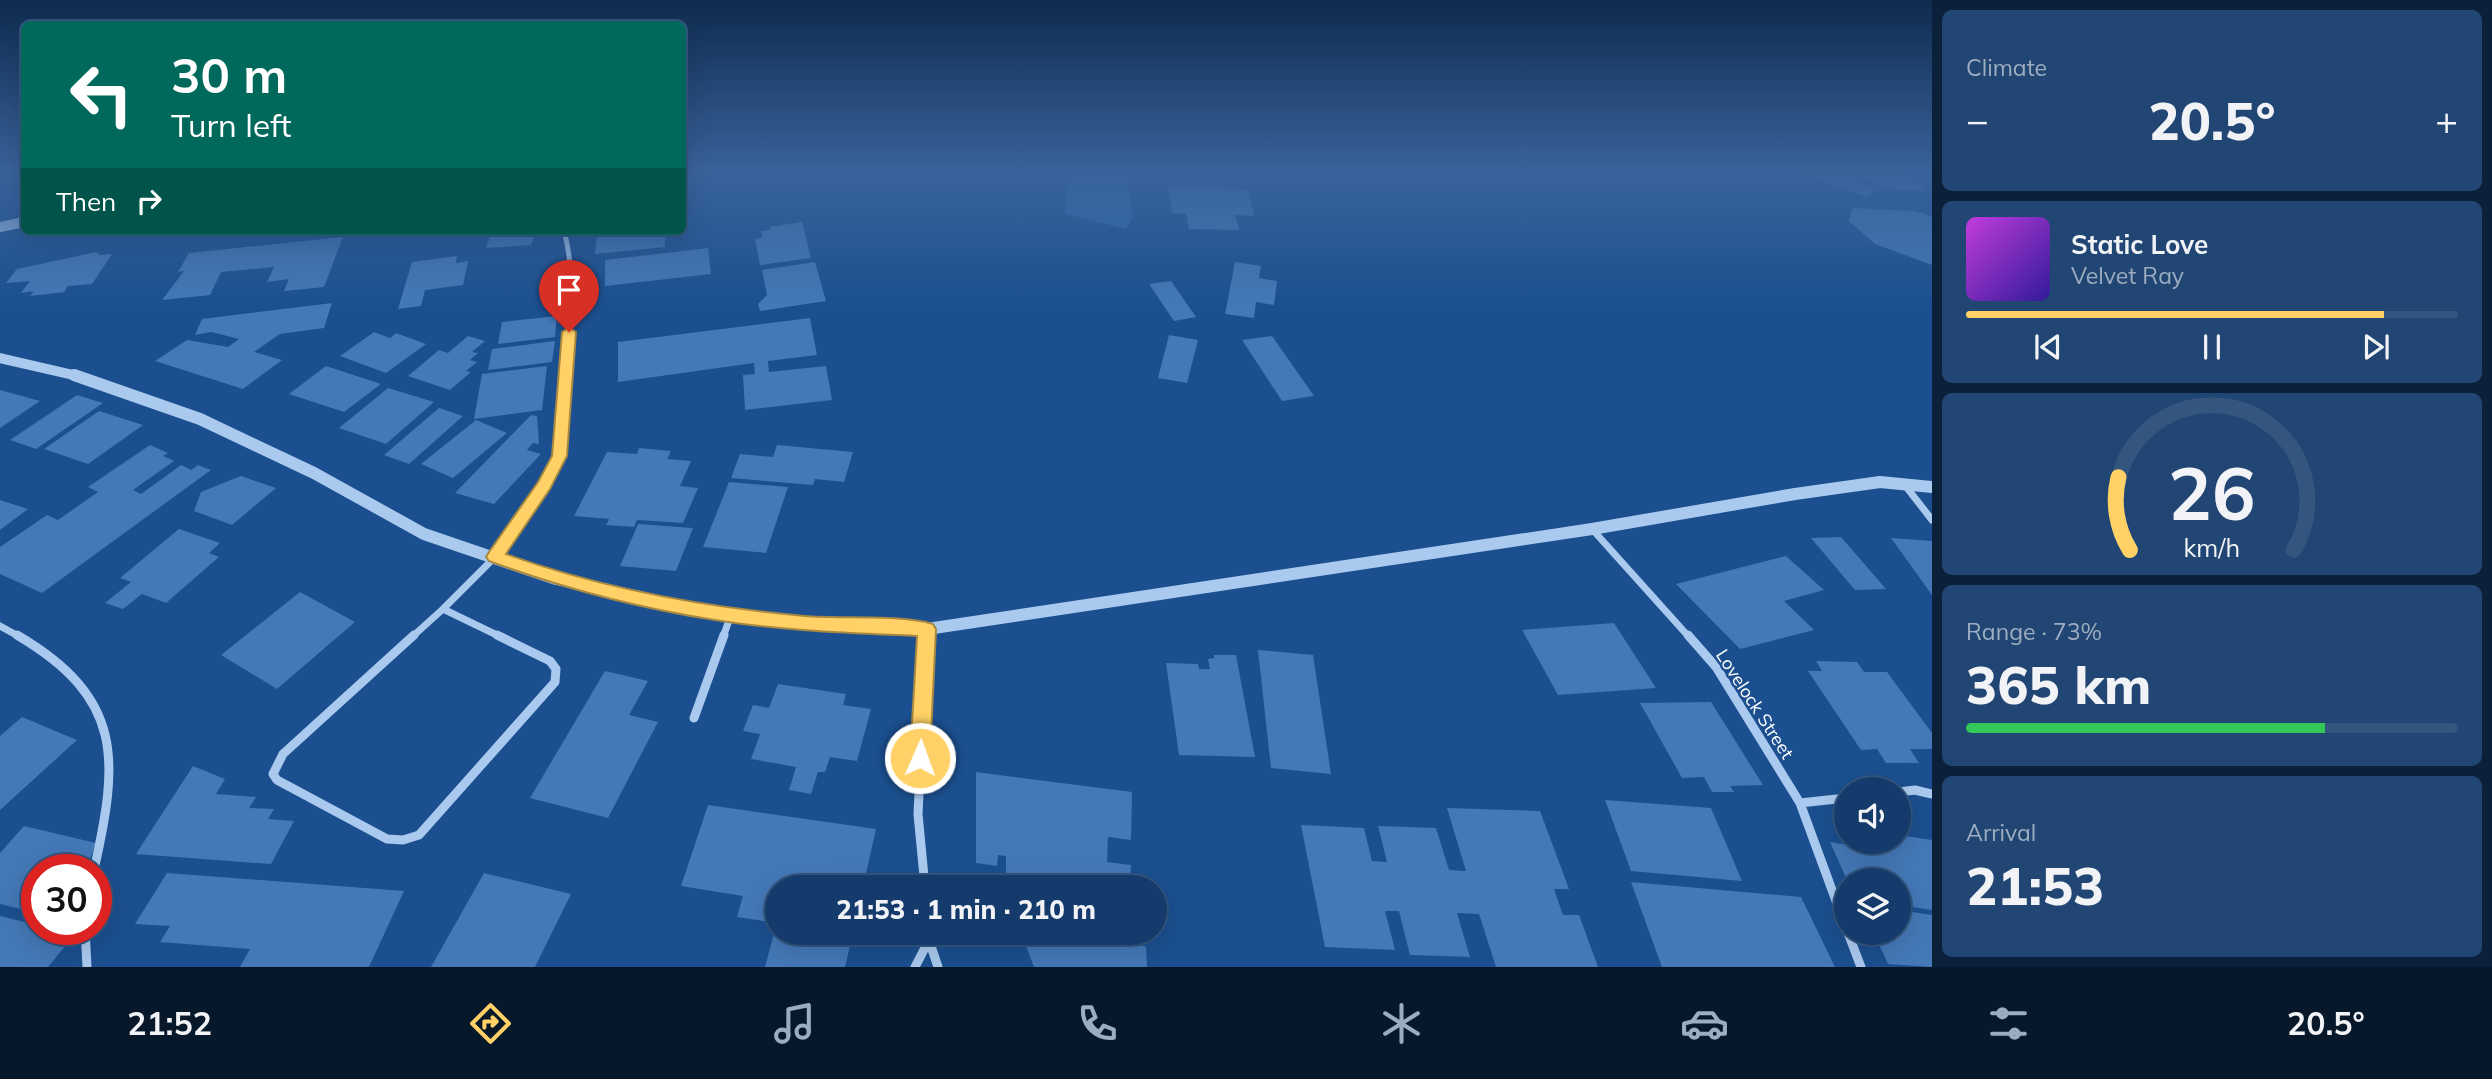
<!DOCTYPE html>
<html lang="en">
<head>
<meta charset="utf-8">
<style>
	body { margin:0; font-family:Mulish,sans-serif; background:#214673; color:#f1f3f6; height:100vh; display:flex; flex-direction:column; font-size:26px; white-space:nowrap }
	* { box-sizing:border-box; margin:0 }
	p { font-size:23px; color:#9dadc1 }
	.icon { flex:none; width:38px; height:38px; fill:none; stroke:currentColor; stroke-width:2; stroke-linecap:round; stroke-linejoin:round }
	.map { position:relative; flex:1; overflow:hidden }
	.sheet { display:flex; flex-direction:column; gap:10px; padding:10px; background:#0b203b; width:560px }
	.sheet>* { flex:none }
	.guide { position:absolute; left:21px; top:21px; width:665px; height:214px; border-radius:10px; box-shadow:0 7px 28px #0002,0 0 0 2px #33557e; background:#00695c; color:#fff; overflow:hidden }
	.tools { position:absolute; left:1834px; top:777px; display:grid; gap:14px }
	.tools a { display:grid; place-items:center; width:77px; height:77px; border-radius:50%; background:#143b6b; box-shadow:0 7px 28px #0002,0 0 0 2px #33557e; font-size:35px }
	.speed { position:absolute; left:21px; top:854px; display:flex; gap:14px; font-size:35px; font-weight:700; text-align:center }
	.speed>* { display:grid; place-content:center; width:91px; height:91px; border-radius:50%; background:#143b6b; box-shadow:0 7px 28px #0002,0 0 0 2px #33557e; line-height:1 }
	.speed .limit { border:10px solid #d22; background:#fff; color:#111 }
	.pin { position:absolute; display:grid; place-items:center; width:60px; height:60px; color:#fff; margin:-72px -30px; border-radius:50% 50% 50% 0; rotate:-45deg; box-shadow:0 0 7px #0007 }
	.pin .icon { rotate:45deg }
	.me { position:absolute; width:77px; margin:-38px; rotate:2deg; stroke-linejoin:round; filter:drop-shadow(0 0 5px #0008) }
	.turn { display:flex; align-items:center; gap:24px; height:147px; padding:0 35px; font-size:32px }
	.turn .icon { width:91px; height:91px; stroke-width:2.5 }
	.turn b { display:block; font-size:49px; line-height:60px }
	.then { display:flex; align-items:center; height:66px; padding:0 35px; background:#0003; gap:14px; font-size:26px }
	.big { font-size:52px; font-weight:800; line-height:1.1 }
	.sheet .tile { flex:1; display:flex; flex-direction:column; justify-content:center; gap:10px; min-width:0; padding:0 24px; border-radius:10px; background:#214673 }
	.sheet .dial { align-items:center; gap:0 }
	.dial svg { height:182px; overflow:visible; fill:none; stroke:#33557e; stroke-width:7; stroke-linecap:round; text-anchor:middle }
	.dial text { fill:#f1f3f6; stroke:none }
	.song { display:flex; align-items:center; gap:21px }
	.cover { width:84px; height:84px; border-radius:10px; background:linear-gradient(135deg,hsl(290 70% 55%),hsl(250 70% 35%)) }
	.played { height:7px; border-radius:4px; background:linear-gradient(90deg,#ffd166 85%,#33557e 85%) }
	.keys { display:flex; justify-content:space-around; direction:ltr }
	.heat { display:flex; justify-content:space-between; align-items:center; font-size:38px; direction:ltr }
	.charge { height:10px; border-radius:5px; background:linear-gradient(90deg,#34c759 73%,#33557e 0) }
	.trip { position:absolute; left:765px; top:875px; width:402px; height:70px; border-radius:35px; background:#143b6b; box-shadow:0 7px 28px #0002,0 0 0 2px #33557e; font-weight:800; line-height:70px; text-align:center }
	.tabs { display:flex; height:112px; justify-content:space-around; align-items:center; background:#08182b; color:#9dadc1 }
	.tabs .icon { width:49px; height:49px }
	.tabs .active { color:#ffd166 }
	.tabs b { font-size:32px; color:#f1f3f6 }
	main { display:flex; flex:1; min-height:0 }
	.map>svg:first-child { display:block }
	.green { fill:#2e69ad }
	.building { fill:#4478b7 }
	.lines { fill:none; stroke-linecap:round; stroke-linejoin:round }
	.minor-far2 { stroke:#a9c9ee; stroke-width:5 }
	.minor-far1 { stroke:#a9c9ee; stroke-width:7 }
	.minor { stroke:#a9c9ee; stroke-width:9 }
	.tertiary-far1 { stroke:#a9c9ee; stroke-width:10 }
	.tertiary { stroke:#a9c9ee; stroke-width:12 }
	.route { fill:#ffd166; stroke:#a68842; stroke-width:2 }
	.labels { text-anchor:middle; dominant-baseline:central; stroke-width:5; stroke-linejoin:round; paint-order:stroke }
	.street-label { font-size:18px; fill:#fff; stroke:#1b4f8f }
</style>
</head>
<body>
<main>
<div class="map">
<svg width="1932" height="967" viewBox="0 0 1932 967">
	<rect width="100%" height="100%" fill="#1b4f8f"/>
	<path class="green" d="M 1066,172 L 1127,172 L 1133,217 L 1126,229 L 1065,214 Z"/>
	<path class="building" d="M 1799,172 L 1893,172 L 1914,180 L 1925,190 L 1893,189 L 1858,177 L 1852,182 L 1875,190 L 1867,197 Z
		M 1168,187 L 1248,189 L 1254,216 L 1235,215 L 1239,230 L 1189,229 L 1186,214 L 1172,213 Z
		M 1852,208 L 1915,211 L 1932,216 L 1932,265 L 1875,244 L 1849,221 Z
		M 802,222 L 811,258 L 760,265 L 755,239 L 762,238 L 761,231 L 771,230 L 770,227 Z
		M 492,231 L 536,231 L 531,245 L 486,248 Z
		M 637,231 L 665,231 L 665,247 L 595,254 L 597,235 Z
		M 343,237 L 324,287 L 284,291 L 289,279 L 267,282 L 274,267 L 221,272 L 210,295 L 162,300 L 184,271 L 178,272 L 189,253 Z
		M 708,248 L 711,274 L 605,286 L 605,260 Z
		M 96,252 L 100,255 L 112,254 L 92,284 L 68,286 L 64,292 L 30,296 L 34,291 L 21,293 L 30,281 L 6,283 L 17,269 Z
		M 457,256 L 456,263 L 468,261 L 463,285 L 425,290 L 421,306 L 398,309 L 412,262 Z
		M 815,262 L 826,301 L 760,311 L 758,304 L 767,295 L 762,270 Z
		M 1235,262 L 1261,266 L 1259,278 L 1277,281 L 1274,305 L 1256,302 L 1254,318 L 1225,314 Z
		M 1171,281 L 1196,317 L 1174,321 L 1149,284 Z
		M 332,303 L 324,328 L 280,334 L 254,352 L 282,360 L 243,389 L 155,361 L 187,340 L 228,347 L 239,339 L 211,332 L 195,335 L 202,319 Z
		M 557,316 L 555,337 L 498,344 L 502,322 Z
		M 810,318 L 817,355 L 768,361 L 769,372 L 826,366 L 832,400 L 745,410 L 743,375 L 755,374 L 754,363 L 618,382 L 618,342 Z
		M 374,332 L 390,338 L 396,333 L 426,344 L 386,373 L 340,356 Z
		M 1169,335 L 1198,340 L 1187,383 L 1158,378 Z
		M 468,336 L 485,341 L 472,352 L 478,353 L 470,360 L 477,362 L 466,371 L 471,372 L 450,390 L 408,376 L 439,350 L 448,353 Z
		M 1272,336 L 1314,396 L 1282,401 L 1242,340 Z
		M 555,341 L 552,362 L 488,370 L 492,349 Z
		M 326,366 L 381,384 L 344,412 L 289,394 Z
		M 547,366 L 542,410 L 474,419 L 482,374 Z
		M 388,388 L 434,402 L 386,444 L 339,428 Z
		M 0,390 L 40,401 L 0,428 Z
		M 77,395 L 103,403 L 36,449 L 10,440 Z
		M 439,408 L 463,416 L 409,464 L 384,455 Z
		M 99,411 L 143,425 L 88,464 L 44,449 Z
		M 531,415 L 537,416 L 539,444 L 533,443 L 527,450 L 541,454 L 494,504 L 455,493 Z
		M 476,420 L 507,433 L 453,478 L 421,464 Z
		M 150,445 L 168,453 L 163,456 L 174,461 L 133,490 L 141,494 L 181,465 L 191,470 L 198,465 L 211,470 L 42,593 L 0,574 L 0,547 L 47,515 L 58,520 L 98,492 L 88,487 Z
		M 777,445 L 853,452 L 844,482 L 815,479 L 813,485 L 731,478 L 740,454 L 773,457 Z
		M 639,448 L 671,451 L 667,459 L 691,461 L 680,486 L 698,488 L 683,523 L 637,520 L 634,527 L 606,525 L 609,519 L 574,516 L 607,452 L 637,454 Z
		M 241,476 L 276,488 L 232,525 L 194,511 L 201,492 Z
		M 729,482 L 788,487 L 766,553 L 703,547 Z
		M 0,500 L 28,509 L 0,530 Z
		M 638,524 L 693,528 L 676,571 L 620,566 Z
		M 179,529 L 220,543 L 209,553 L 219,557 L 166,603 L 142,594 L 123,609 L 105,603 L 131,582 L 120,578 Z
		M 1841,537 L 1886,589 L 1855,590 L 1811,538 Z
		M 1891,538 L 1932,541 L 1932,595 Z
		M 1786,556 L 1824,590 L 1784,601 L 1814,630 L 1740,649 L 1676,584 Z
		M 300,592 L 355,622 L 277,689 L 221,655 Z
		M 1614,623 L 1656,688 L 1558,695 L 1522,630 Z
		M 1258,650 L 1313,655 L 1331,774 L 1271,768 Z
		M 1214,655 L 1236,655 L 1255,757 L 1179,755 L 1166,663 L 1198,664 L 1199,669 L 1210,669 L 1208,659 L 1214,658 Z
		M 1816,661 L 1857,662 L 1864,672 L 1887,672 L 1932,733 L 1932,749 L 1910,749 L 1919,763 L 1886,763 L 1877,749 L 1861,750 L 1808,671 L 1822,671 Z
		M 605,671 L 648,681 L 629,715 L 658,722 L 608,818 L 530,798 Z
		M 778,684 L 846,694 L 843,705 L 871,709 L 857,761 L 830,757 L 825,772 L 818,772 L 811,794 L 789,790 L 796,767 L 751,759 L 760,734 L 743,731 L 753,705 L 769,708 Z
		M 1711,702 L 1763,785 L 1730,786 L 1734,792 L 1712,792 L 1704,777 L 1682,778 L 1640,703 Z
		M 22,717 L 77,740 L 0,810 L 0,736 Z
		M 193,766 L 225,779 L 216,794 L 256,797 L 249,808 L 274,809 L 268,819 L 294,821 L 271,864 L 136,854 Z
		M 976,772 L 1132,792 L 1131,840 L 1108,837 L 1107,862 L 1131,865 L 1130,887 L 1045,887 L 1046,877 L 1006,873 L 1006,856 L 998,855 L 997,866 L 976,863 Z
		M 1605,800 L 1711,808 L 1742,881 L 1631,871 Z
		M 708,805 L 876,829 L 863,887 L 777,887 L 777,923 L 737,917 L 743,896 L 681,886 Z
		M 1447,808 L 1540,811 L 1569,889 L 1554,889 L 1563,915 L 1579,915 L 1598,967 L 1496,967 L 1479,914 L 1457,913 L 1470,957 L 1410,955 L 1399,911 L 1385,911 L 1395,950 L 1325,947 L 1301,825 L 1364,828 L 1372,861 L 1387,862 L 1378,826 L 1436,828 L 1449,870 L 1466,871 Z
		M 24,826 L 96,843 L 86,870 L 37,870 L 37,913 L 0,904 L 0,853 Z
		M 1899,835 L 1932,840 L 1932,910 L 1899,905 L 1899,880 L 1847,880 L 1830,842 L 1859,847 L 1857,842 L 1899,842 Z
		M 167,873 L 404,891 L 369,967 L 240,967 L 250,949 L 160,942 L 170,926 L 135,924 Z
		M 484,873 L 571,894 L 535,967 L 431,967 Z
		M 1631,882 L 1801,897 L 1835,967 L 1662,967 Z
		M 1899,910 L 1932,915 L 1932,967 L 1888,964 L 1874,933 L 1899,933 Z
		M 0,916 L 37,925 L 37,929 L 75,934 L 48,967 L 0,967 Z
		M 776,926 L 777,933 L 853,933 L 845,967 L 765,967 Z
		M 1021,933 L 1105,933 L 1146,947 L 1147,967 L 1034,967 Z"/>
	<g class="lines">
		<path class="minor-far2" d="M 564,231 C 577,277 569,330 565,377"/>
		<path class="minor-far1" d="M 1904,484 L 1932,520
			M 1592,529 L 1689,637
			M 443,609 L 501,637
			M 443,609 L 495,557 L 544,485 L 560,455 L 565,375
			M 0,626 L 20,637
			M 412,637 L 443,609
			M 723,637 L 731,615
			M 927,637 L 927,629"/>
		<path class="minor" d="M 17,635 C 124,698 119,759 94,870
			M 414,635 L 283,754 L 273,774 L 277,780 L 387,839 L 403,840 L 419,835 L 555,682 L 556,669 L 550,661 L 497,635
			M 1688,635 L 1716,667 L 1800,803 L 1846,928
			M 694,718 L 724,635
			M 1899,792 L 1915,790 L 1932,794
			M 1800,803 L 1846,798
			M 925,887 L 918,814 L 927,635
			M 85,929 L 87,967
			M 1848,933 L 1861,967
			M 929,940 L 938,967
			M 915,967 L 929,940 L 928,933"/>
		<path class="tertiary-far1" d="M 0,227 L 24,222
			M 0,358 L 82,377"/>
		<path class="tertiary" d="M 74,375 L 200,419 L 314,473 L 424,534 L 556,579 L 715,613 L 807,623 L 927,629 L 1592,529 L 1795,494 L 1880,482 L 1932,487"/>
	</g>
	<linearGradient id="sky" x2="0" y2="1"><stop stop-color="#0f2b4f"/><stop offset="0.56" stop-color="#39639b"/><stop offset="1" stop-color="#39639b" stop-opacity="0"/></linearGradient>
	<rect width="1932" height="308" fill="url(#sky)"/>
	<path class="route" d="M 569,327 L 576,332 L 567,456 L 550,489 L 506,554 C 601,588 704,607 805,616 C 839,619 903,614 933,624 L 936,629 L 930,758 L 927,765 L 920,767 L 913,765 L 910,758 L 917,636 C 850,633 782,631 715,620 C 638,608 562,588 489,561 L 486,557 L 489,552 L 538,482 L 552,456 L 562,332 Z"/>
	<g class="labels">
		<g class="street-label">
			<text transform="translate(1755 704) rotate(57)">Lovelock Street</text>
		</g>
	</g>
</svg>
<div class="tools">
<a><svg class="icon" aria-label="sound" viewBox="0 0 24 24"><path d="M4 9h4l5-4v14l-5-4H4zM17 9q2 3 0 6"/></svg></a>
<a><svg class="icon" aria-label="layers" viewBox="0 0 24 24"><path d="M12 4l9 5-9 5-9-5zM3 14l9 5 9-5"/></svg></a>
</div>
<div class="speed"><div class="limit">30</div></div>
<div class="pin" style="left:569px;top:332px;background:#d93025"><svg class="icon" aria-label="arrive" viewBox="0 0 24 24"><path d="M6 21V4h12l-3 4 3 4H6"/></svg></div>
<svg class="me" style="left:920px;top:758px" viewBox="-20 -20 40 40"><circle r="17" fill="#ffd166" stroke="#fff" stroke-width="3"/><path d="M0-11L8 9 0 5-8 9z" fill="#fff"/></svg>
<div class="trip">21:53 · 1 min · 210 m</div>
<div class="guide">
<div class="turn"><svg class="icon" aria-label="left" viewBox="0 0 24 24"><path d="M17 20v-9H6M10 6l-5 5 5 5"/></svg><div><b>30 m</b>Turn left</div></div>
<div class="then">Then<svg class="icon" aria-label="right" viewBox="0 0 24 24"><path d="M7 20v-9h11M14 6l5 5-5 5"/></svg></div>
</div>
</div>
<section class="sheet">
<div class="tile"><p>Climate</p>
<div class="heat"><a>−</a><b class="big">20.5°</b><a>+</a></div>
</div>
<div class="tile">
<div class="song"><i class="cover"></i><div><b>Static Love</b><p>Velvet Ray</p></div></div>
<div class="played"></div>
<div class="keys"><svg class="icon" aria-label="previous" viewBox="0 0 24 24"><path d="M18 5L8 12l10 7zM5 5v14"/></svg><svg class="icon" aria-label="pause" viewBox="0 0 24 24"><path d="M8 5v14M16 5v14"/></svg><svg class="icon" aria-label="next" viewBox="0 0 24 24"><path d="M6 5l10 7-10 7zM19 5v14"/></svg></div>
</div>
<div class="tile dial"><svg viewBox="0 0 100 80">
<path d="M14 69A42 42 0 1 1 86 69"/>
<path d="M14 69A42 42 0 0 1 9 37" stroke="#ffd166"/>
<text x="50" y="56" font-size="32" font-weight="700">26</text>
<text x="50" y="72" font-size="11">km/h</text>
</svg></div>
<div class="tile"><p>Range · 73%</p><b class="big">365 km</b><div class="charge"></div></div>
<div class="tile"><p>Arrival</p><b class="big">21:53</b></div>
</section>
</main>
<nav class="tabs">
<b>21:52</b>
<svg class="icon active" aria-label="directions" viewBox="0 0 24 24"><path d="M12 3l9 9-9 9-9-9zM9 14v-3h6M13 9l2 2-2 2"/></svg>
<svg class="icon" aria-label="music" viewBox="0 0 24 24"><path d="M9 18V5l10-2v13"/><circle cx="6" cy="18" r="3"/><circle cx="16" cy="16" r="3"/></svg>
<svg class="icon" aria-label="phone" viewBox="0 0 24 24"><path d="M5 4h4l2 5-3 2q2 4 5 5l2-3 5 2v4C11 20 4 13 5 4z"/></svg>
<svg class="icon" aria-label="climate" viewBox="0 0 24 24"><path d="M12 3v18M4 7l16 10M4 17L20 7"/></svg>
<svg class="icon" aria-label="car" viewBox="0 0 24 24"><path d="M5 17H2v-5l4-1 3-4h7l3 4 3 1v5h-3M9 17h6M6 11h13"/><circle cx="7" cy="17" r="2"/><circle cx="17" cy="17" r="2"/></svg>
<svg class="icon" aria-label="filters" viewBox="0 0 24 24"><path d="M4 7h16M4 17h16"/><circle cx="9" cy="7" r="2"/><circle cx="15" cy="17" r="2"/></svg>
<b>20.5°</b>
</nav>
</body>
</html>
